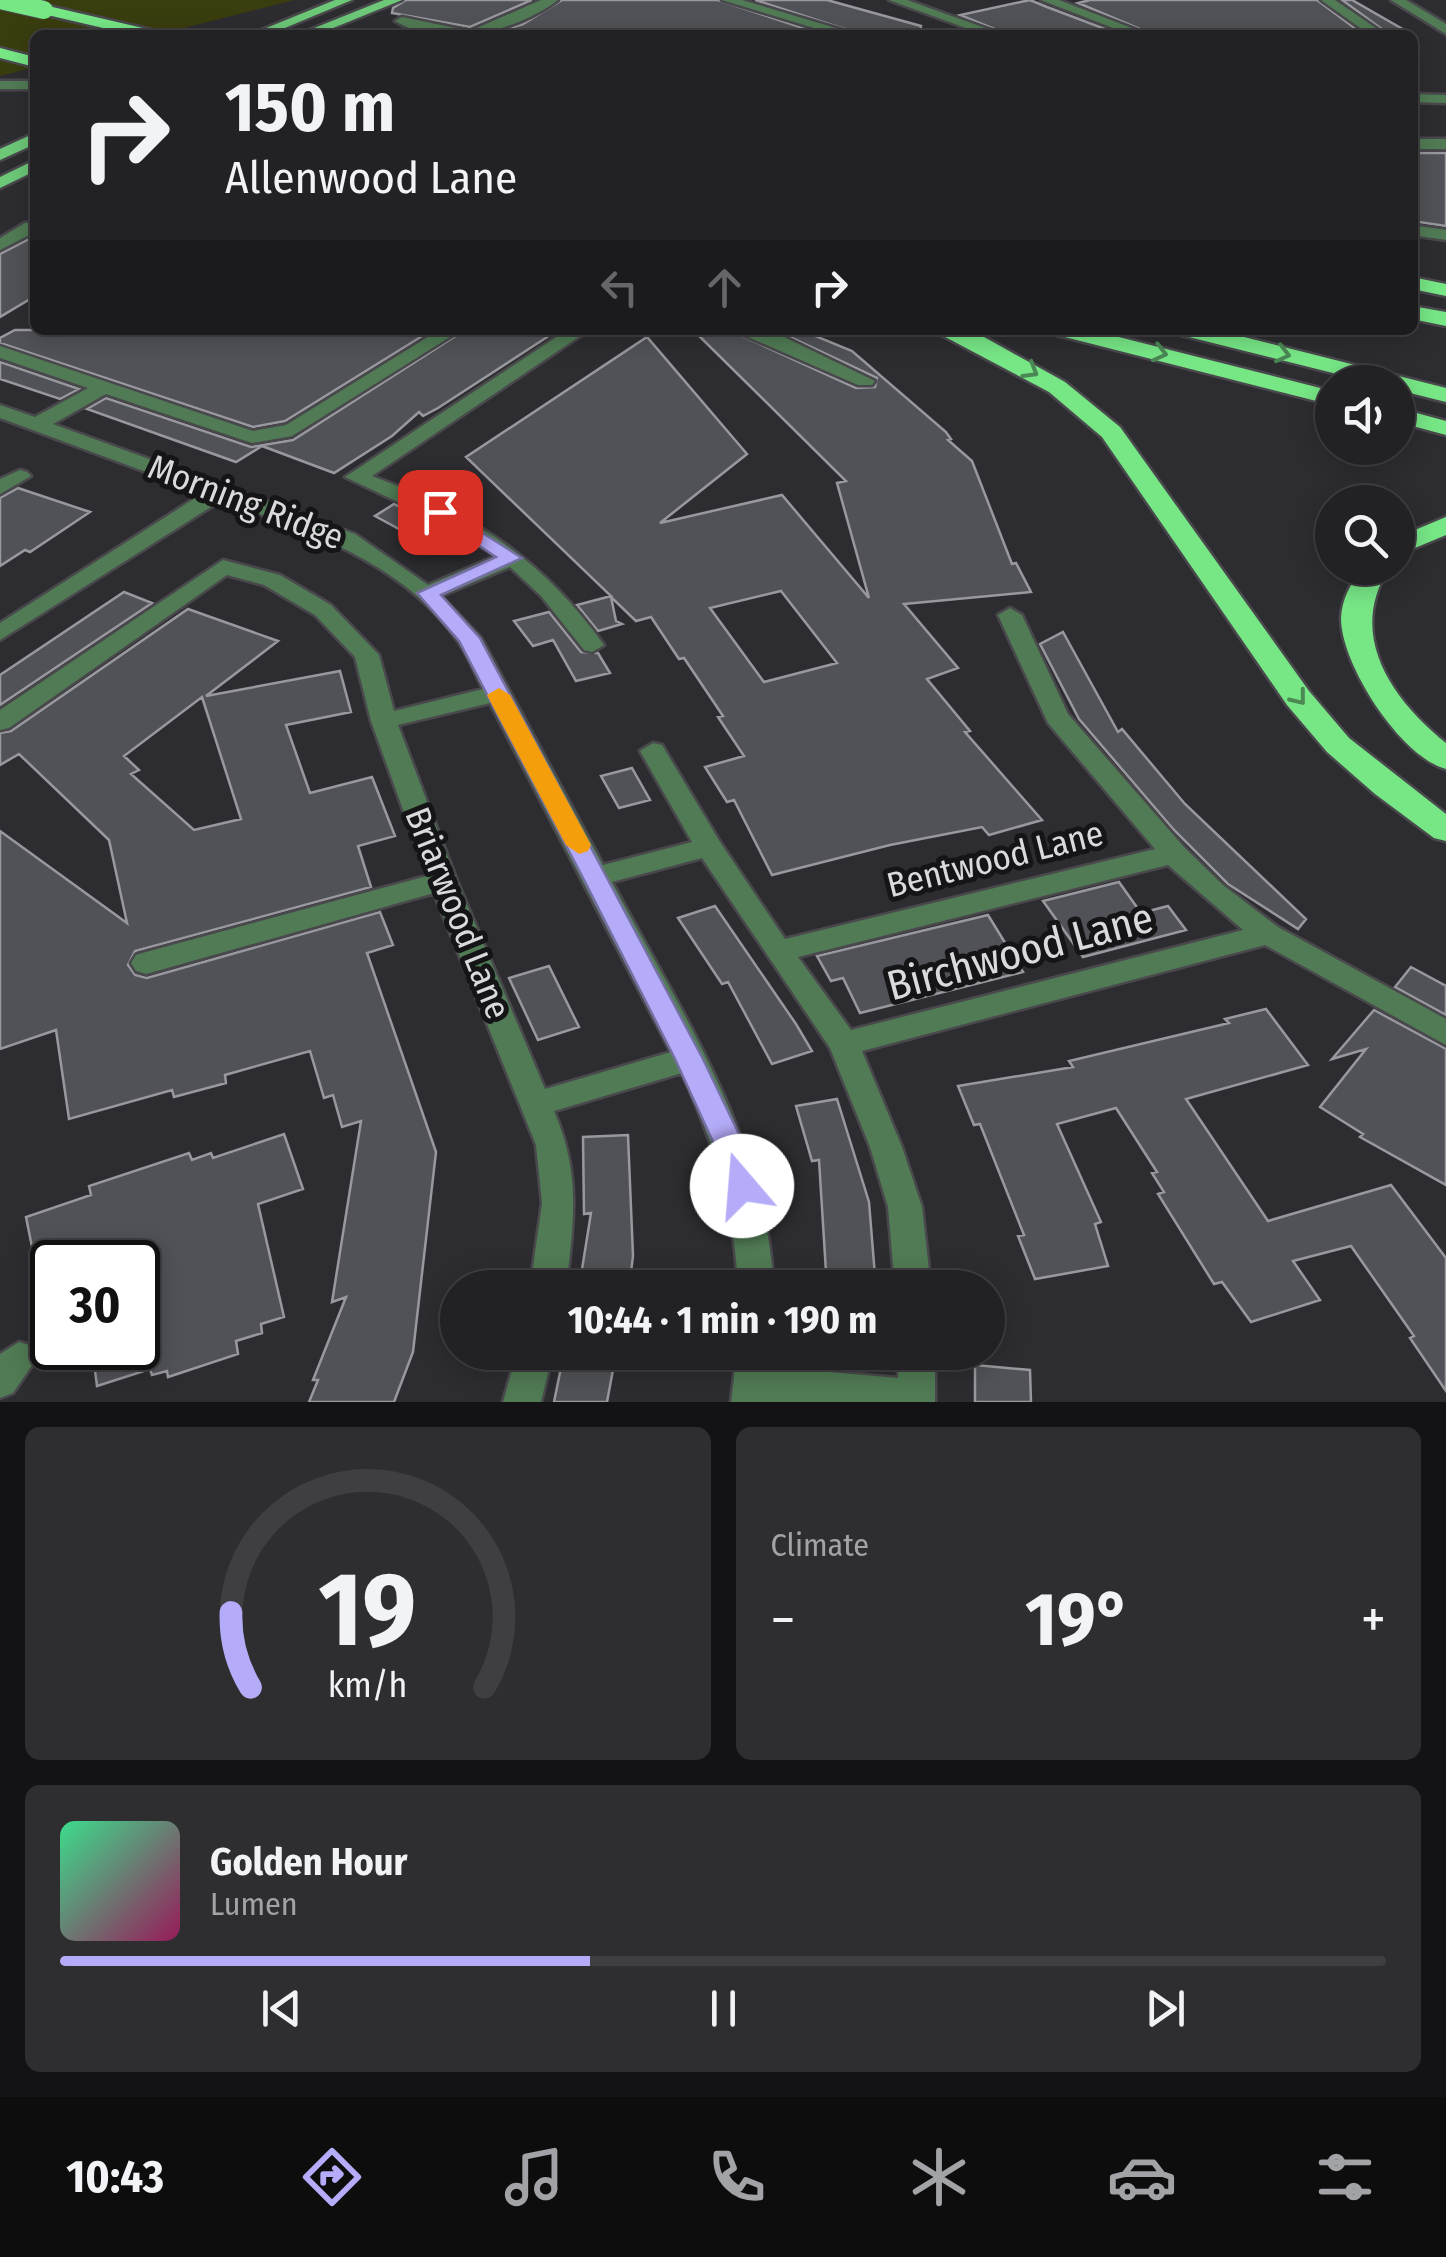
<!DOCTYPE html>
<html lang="en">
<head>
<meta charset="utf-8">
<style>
	body { margin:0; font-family:"Fira Sans Condensed",sans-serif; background:#2e2e31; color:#f1f3f6; height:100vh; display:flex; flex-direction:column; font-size:38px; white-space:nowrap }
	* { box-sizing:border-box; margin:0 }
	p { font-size:32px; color:#a2a3a6 }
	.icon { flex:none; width:55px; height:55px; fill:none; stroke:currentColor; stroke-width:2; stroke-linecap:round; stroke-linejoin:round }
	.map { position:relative; height:1402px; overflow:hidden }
	.drawer { display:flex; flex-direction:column; gap:25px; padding:25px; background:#131214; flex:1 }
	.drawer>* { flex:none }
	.top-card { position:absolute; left:30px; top:30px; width:1388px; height:305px; border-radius:15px; box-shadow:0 5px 25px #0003,0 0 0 2px #3f3e41; background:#222124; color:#f1f3f6; overflow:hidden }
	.controls { position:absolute; left:1315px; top:365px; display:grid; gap:20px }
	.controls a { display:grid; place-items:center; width:100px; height:100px; border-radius:50%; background:#222124; box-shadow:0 5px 25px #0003,0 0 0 2px #3f3e41; font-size:50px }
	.speed { position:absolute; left:30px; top:1240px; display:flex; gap:20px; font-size:50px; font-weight:700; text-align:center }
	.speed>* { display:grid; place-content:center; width:130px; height:130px; border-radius:50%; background:#222124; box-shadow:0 5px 25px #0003,0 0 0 2px #3f3e41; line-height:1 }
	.speed .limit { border:5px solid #111; border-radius:15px; background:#fff; color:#111 }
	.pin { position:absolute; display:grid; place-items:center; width:85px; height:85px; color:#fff; margin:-42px; border-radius:20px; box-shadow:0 5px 15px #0006 }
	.me { position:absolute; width:110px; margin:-55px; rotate:342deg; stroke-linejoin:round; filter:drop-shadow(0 0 8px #0008) }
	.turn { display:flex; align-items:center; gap:35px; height:210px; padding:0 30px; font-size:45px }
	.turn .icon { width:130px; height:130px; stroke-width:2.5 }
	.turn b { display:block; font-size:70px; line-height:85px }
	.lanes { display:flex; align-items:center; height:95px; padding:0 30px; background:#0003; justify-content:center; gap:50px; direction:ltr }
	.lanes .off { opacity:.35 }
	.big { font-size:75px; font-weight:700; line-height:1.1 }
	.drawer .widget { flex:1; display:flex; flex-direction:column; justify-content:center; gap:15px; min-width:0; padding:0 35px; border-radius:15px; background:#2e2e31 }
	.drawer .dial { align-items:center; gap:0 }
	.dial svg { height:260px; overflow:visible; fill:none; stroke:#3f3e41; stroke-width:7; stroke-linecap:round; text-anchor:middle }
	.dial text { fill:#f1f3f6; stroke:none }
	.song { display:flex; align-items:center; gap:30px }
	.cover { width:120px; height:120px; border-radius:15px; background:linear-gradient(135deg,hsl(150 70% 55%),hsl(330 70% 35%)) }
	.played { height:10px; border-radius:5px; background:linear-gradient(90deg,#b4acf9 40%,#3f3e41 40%) }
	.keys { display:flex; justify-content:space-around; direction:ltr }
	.heat { display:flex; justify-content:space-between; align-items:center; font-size:55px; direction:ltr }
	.drawer .tiles { flex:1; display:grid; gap:25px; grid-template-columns:1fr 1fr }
	.widget:last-child { grid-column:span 2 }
	.trip { position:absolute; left:440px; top:1270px; width:565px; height:100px; border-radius:50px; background:#222124; box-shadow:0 5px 25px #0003,0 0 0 2px #3f3e41; font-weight:700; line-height:100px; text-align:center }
	.tab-bar { display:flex; height:160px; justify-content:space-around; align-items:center; background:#0e0d0e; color:#a2a3a6 }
	.tab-bar .icon { width:70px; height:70px }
	.tab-bar .active { color:#b4acf9 }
	.tab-bar b { font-size:45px; color:#f1f3f6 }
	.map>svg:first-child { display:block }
	.green { fill:#3a3d0e }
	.building { fill:#515257; stroke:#98989e; stroke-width:2.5; fill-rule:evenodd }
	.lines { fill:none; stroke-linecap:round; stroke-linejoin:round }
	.minor-casing { stroke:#49484c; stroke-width:5 }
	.major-casing { stroke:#49484c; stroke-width:5 }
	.highway-casing { stroke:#49484c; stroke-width:5 }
	.minor { fill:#507b54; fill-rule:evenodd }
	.major { fill:#6dc878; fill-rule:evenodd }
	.highway { fill:#77e786; fill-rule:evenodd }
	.highway-bridge-casing { stroke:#49484c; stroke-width:20; stroke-linecap:butt }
	.highway-bridge { stroke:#77e786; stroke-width:18 }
	.oneway { stroke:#4b8854 }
	.route { fill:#b4acf9; stroke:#7570a2; stroke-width:2.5 }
	.slow { fill:#f59e0b }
	.labels { text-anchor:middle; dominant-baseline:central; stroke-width:10; stroke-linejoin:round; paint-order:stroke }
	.street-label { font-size:35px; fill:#dad9dc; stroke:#151416 }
	.near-street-label { font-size:42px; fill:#dad9dc; stroke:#151416 }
</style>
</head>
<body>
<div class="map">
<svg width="1446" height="1402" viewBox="0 0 1446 1402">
	<rect width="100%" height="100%" fill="#2d2c30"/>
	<path class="green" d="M 0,0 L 295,0 L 156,35 L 35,35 L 35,67 L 0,76 Z"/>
	<path class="building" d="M 406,0 L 532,0 L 470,27 L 392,13 L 393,8 Z
		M 562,0 L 718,0 L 824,35 L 488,35 L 523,24 Z
		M 755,0 L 827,0 L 921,26 L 920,35 L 863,35 Z
		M 1030,0 L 1047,7 L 1121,35 L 1009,35 L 960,15 Z
		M 1090,0 L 1317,0 L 1364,35 L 1154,35 L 1078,3 Z
		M 1342,0 L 1352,0 L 1413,35 L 1390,35 Z
		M 1412,153 L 1446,153 L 1446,226 L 1412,221 Z
		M 35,236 L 35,296 L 0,317 L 0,254 Z
		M 15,330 L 432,330 L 285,421 L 253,427 L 0,343 L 0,338 Z
		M 465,330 L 558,330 L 438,408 L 423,416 L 419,412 L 392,436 L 334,473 L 262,446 L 236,462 L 87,409 L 106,398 L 251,447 L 293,440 Z
		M 693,330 L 729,330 L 856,388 L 875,387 L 877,378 L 775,330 L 801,330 L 852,351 L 946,432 L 951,439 L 948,440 L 972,461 L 1012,564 L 1016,563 L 1031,592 L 904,604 L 958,668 L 927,679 L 970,731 L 965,732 L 1042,820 L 989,835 L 982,827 L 890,845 L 772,875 L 734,800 L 727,802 L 705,767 L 744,756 L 718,717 L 723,716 L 684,658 L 679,659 L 651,617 L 636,621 L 611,597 L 616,621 L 622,624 L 598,631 L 577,605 L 611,596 L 466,457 L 647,337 L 747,454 L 660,523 L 782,495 L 869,598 L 837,483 L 846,481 ZM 781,591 L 837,663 L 764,682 L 710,608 Z
		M 0,362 L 79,389 L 60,399 L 0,379 Z
		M 18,488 L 90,512 L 30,552 L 25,550 L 0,566 L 0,498 Z
		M 394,504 L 430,521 L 410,535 L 375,516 Z
		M 124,592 L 152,603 L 0,705 L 0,675 Z
		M 188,609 L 278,641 L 206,696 L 340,671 L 351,712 L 286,725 L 310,793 L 372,777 L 395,836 L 358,846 L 371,887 L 135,951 L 128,965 L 135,975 L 147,978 L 380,912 L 393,945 L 367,953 L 436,1152 L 413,1352 L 394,1402 L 309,1402 L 318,1380 L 313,1380 L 346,1297 L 332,1302 L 361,1121 L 342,1127 L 333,1095 L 324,1098 L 310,1051 L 225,1075 L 226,1083 L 174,1097 L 172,1090 L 69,1119 L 56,1030 L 0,1049 L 0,831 L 127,923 L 109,840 L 19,754 L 0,765 L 0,733 L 11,731 ZM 202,697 L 241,819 L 194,830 L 131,774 L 139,770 L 124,756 Z
		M 549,612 L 581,652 L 598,653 L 610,673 L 576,681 L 553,640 L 533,646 L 514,621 Z
		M 1063,632 L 1118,732 L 1122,729 L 1185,804 L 1306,919 L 1298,929 L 1228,884 L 1174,830 L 1079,719 L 1040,644 Z
		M 632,768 L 650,800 L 619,808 L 601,776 Z
		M 1119,882 L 1141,913 L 1168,906 L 1186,930 L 1083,957 L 1043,901 Z
		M 715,906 L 796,1024 L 812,1051 L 772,1064 L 728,982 L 722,984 L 678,918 Z
		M 988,915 L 1023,972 L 860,1013 L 843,978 L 831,981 L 817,956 Z
		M 549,966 L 579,1027 L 538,1040 L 509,978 Z
		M 1411,967 L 1446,986 L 1446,1015 L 1395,987 Z
		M 1266,1009 L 1308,1065 L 1186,1099 L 1268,1221 L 1391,1185 L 1446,1258 L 1446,1391 L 1410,1338 L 1414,1336 L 1351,1246 L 1293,1261 L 1320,1300 L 1251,1322 L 1222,1282 L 1214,1284 L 1158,1194 L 1164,1192 L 1152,1173 L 1157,1172 L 1116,1108 L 1057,1124 L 1101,1222 L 1095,1224 L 1108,1266 L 1035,1279 L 1018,1236 L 1024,1235 L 980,1124 L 974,1125 L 958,1086 L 1073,1067 L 1069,1061 L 1229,1023 L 1225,1019 Z
		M 1374,1010 L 1446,1049 L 1446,1185 L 1360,1137 L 1363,1134 L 1320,1107 L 1366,1049 L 1332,1059 Z
		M 837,1099 L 869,1202 L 876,1288 L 827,1288 L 819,1160 L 812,1161 L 796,1106 Z
		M 284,1134 L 303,1189 L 258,1204 L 284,1317 L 261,1324 L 262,1333 L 236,1341 L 238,1354 L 168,1377 L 167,1371 L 152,1375 L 150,1369 L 97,1386 L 92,1348 L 138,1348 L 138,1246 L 90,1262 L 35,1262 L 26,1217 L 91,1195 L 89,1186 L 189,1153 L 192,1160 L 211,1153 L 213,1158 Z
		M 628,1135 L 633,1256 L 629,1288 L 579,1288 L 591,1213 L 584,1214 L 583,1137 Z
		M 564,1353 L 615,1359 L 607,1402 L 554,1402 Z
		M 975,1365 L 1030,1370 L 1031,1402 L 975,1402 Z"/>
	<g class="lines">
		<g class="minor-casing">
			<path id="minor" d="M 541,0 L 558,0 C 516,32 443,50 395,21 L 402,17 L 470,31 Z
				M 722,0 L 742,0 L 859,35 L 837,35 Z
				M 889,0 L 907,0 L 1005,35 L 985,35 Z
				M 1041,0 L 1059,0 L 1150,35 L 1131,35 Z
				M 1321,0 L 1335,0 L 1386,35 L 1370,35 Z
				M 1391,0 L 1406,0 L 1446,24 L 1446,34 Z
				M 0,81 L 35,81 L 35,89 L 0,89 Z
				M 1412,94 L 1446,95 L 1446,103 L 1412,102 Z
				M 1412,139 L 1446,139 L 1446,149 L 1412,149 Z
				M 25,223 L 35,223 L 35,232 L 0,250 L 0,238 Z
				M 1412,225 L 1446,230 L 1446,240 L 1412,235 Z
				M 439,330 L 461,330 L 292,436 L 252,443 L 106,394 L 53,424 L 355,534 L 428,585 L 496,556 L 447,525 L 345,477 L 567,330 L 589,330 L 372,476 C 471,513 542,558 604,645 L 592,652 L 584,650 L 541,596 L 510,567 L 441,596 L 481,638 L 603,865 L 692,842 L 640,751 L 653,743 L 662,745 L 720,842 L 785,939 L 1155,849 L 1048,723 L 998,615 L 1010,608 L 1022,615 L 1068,714 L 1184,847 L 1223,885 L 1278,927 L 1446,1019 L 1446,1045 L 1265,945 L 862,1051 L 902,1147 L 922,1207 L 931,1288 L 895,1288 L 888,1207 L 870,1147 L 830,1048 L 702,858 L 612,882 C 681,1011 765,1138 774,1288 L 738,1288 C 735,1210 714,1143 682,1073 L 554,1111 C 581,1174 574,1221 566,1288 L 530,1288 L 542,1203 L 536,1145 L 434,893 L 146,974 L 136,971 L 131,963 L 136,955 L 146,952 L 427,876 L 371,721 L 355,657 L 315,615 L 264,585 L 227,575 L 9,728 L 0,730 L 0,710 L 223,560 L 280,575 L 331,605 L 379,655 L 394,711 L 483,689 C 475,673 468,655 458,641 C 402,561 308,532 222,500 L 0,640 L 0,623 L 203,493 L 0,418 L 0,405 L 35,417 L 88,388 L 0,358 L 0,346 L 253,431 L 286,425 ZM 490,703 L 671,1052 L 545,1089 L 457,881 L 398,725 ZM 1168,865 L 1243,930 L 851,1030 L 798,957 Z
				M 732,330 L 761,330 L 782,336 L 875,381 L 872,385 L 858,385 Z
				M 20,470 L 27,472 L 31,476 L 0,494 L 0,479 Z
				M 19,1342 L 32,1346 L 37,1358 L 13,1393 L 0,1398 L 0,1354 Z
				M 517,1352 L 553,1352 L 541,1402 L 503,1402 Z
				M 737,1352 L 773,1352 L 772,1367 L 898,1378 L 899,1352 L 935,1352 L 935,1402 L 731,1402 Z"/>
		</g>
		<g class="major-casing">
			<path id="major" d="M 335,0 L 352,0 L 268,35 L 249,35 Z
				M 384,0 L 402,0 L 316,35 L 297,35 Z
				M 35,133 L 35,144 L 0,160 L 0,149 Z
				M 35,160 L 35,171 L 0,188 L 0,177 Z"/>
		</g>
		<g class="highway-casing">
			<path id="highway" d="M 44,5 L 160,32 L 162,35 L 133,35 L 39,13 L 39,7 Z
				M 0,48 L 35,57 L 35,67 L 0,58 Z
				M 1412,277 L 1446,284 L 1446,296 L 1412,289 Z
				M 1412,306 L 1446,312 L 1446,326 L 1412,319 Z
				M 932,330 L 964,330 L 984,337 L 1065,382 L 1120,427 L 1309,691 L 1349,738 L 1446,814 L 1446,841 L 1434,838 L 1375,794 L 1327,752 L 1287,705 L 1102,437 L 1049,392 Z
				M 1054,330 L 1091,330 L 1332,391 L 1332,405 L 1057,335 Z
				M 1178,330 L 1216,330 L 1446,388 L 1446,402 L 1398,390 L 1398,382 L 1369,382 L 1181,335 Z
				M 1398,408 L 1446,421 L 1446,435 L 1398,422 Z
				M 1446,517 L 1446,535 L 1398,555 L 1398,537 Z
				M 1362,568 L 1389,568 C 1347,635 1391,699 1446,743 L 1446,769 C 1401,757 1341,665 1341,618 C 1342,598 1351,584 1362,568 Z"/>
		</g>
		<use href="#minor" class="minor"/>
		<use href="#major" class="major"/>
		<use href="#highway" class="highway"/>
		<g class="highway-bridge-casing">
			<path id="highway-bridge" d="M 0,0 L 44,10"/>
		</g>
		<use href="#highway-bridge" class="highway-bridge"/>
	</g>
	<defs><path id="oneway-chevron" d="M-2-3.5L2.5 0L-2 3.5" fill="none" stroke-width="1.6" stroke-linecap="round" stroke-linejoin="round" transform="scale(2.5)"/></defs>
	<g class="oneway">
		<use href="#oneway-chevron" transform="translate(1160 353) rotate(14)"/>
		<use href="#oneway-chevron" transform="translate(1283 354) rotate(14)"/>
		<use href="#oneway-chevron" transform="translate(1031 371) rotate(31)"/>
		<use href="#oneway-chevron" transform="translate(1299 698) rotate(52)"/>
	</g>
	<path class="route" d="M 440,506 L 522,558 L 441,595 L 480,638 L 703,1059 L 749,1155 L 757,1186 L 752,1195 L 742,1199 L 731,1195 L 719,1155 L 675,1059 L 582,876 L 459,641 L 417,593 L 496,557 L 434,516 L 434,508 Z"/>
	<path class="slow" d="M 499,688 L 510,695 L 591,845 L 588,851 L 579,854 L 566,845 L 487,695 Z"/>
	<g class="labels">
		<g class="street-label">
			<text transform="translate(246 502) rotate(21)">Morning Ridge</text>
			<text transform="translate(995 859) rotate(-14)">Bentwood Lane</text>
			<text transform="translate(458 913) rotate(68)">Briarwood Lane</text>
		</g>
		<g class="near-street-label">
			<text transform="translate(1020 952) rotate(-15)">Birchwood Lane</text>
		</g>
	</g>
</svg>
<div class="controls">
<a><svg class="icon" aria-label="sound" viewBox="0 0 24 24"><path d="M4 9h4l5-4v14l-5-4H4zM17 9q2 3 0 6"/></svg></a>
<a><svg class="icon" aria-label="search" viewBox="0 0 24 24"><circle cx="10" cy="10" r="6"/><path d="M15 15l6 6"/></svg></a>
</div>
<div class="speed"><div class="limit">30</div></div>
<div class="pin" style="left:440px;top:512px;background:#d93025"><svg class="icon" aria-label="arrive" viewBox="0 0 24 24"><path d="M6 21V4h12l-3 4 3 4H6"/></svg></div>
<svg class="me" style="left:742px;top:1186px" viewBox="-20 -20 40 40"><circle r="19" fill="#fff"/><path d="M0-13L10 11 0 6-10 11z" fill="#b4acf9"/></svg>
<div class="trip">10:44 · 1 min · 190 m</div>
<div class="top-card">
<div class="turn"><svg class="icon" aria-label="right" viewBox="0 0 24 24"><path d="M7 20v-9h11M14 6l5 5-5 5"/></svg><div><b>150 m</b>Allenwood Lane</div></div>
<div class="lanes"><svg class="icon off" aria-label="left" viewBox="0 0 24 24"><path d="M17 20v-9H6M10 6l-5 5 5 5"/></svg><svg class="icon off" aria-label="ahead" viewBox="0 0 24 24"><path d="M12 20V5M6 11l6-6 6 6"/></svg><svg class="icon" aria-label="right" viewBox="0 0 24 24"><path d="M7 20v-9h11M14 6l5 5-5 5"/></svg></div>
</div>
</div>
<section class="drawer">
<div class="tiles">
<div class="widget dial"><svg viewBox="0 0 100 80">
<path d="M14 69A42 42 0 1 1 86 69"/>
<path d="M14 69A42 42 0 0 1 8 46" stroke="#b4acf9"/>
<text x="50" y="56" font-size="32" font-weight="700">19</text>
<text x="50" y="72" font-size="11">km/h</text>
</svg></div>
<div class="widget"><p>Climate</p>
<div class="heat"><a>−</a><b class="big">19°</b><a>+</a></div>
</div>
<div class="widget">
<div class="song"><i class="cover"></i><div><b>Golden Hour</b><p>Lumen</p></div></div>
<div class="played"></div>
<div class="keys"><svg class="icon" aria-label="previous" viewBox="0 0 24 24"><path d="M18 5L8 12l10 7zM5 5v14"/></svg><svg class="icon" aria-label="pause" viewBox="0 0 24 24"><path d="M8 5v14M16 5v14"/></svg><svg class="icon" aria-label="next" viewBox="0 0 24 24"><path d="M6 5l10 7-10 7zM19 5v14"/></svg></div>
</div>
</div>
</section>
<nav class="tab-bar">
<b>10:43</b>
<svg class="icon active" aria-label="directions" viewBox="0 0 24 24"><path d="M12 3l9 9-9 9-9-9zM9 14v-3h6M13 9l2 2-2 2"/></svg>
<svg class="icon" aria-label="music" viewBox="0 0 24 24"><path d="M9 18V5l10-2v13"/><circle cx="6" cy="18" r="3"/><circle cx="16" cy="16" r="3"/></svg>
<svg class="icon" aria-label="phone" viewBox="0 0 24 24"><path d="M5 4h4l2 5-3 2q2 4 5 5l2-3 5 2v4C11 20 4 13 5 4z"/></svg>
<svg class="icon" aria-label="climate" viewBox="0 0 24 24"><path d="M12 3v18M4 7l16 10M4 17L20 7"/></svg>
<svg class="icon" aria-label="car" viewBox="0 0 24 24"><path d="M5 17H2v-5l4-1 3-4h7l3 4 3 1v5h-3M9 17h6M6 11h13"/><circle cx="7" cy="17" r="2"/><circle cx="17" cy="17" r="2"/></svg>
<svg class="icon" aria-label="filters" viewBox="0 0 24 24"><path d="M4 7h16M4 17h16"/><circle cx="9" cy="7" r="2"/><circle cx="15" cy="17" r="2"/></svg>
</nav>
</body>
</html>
